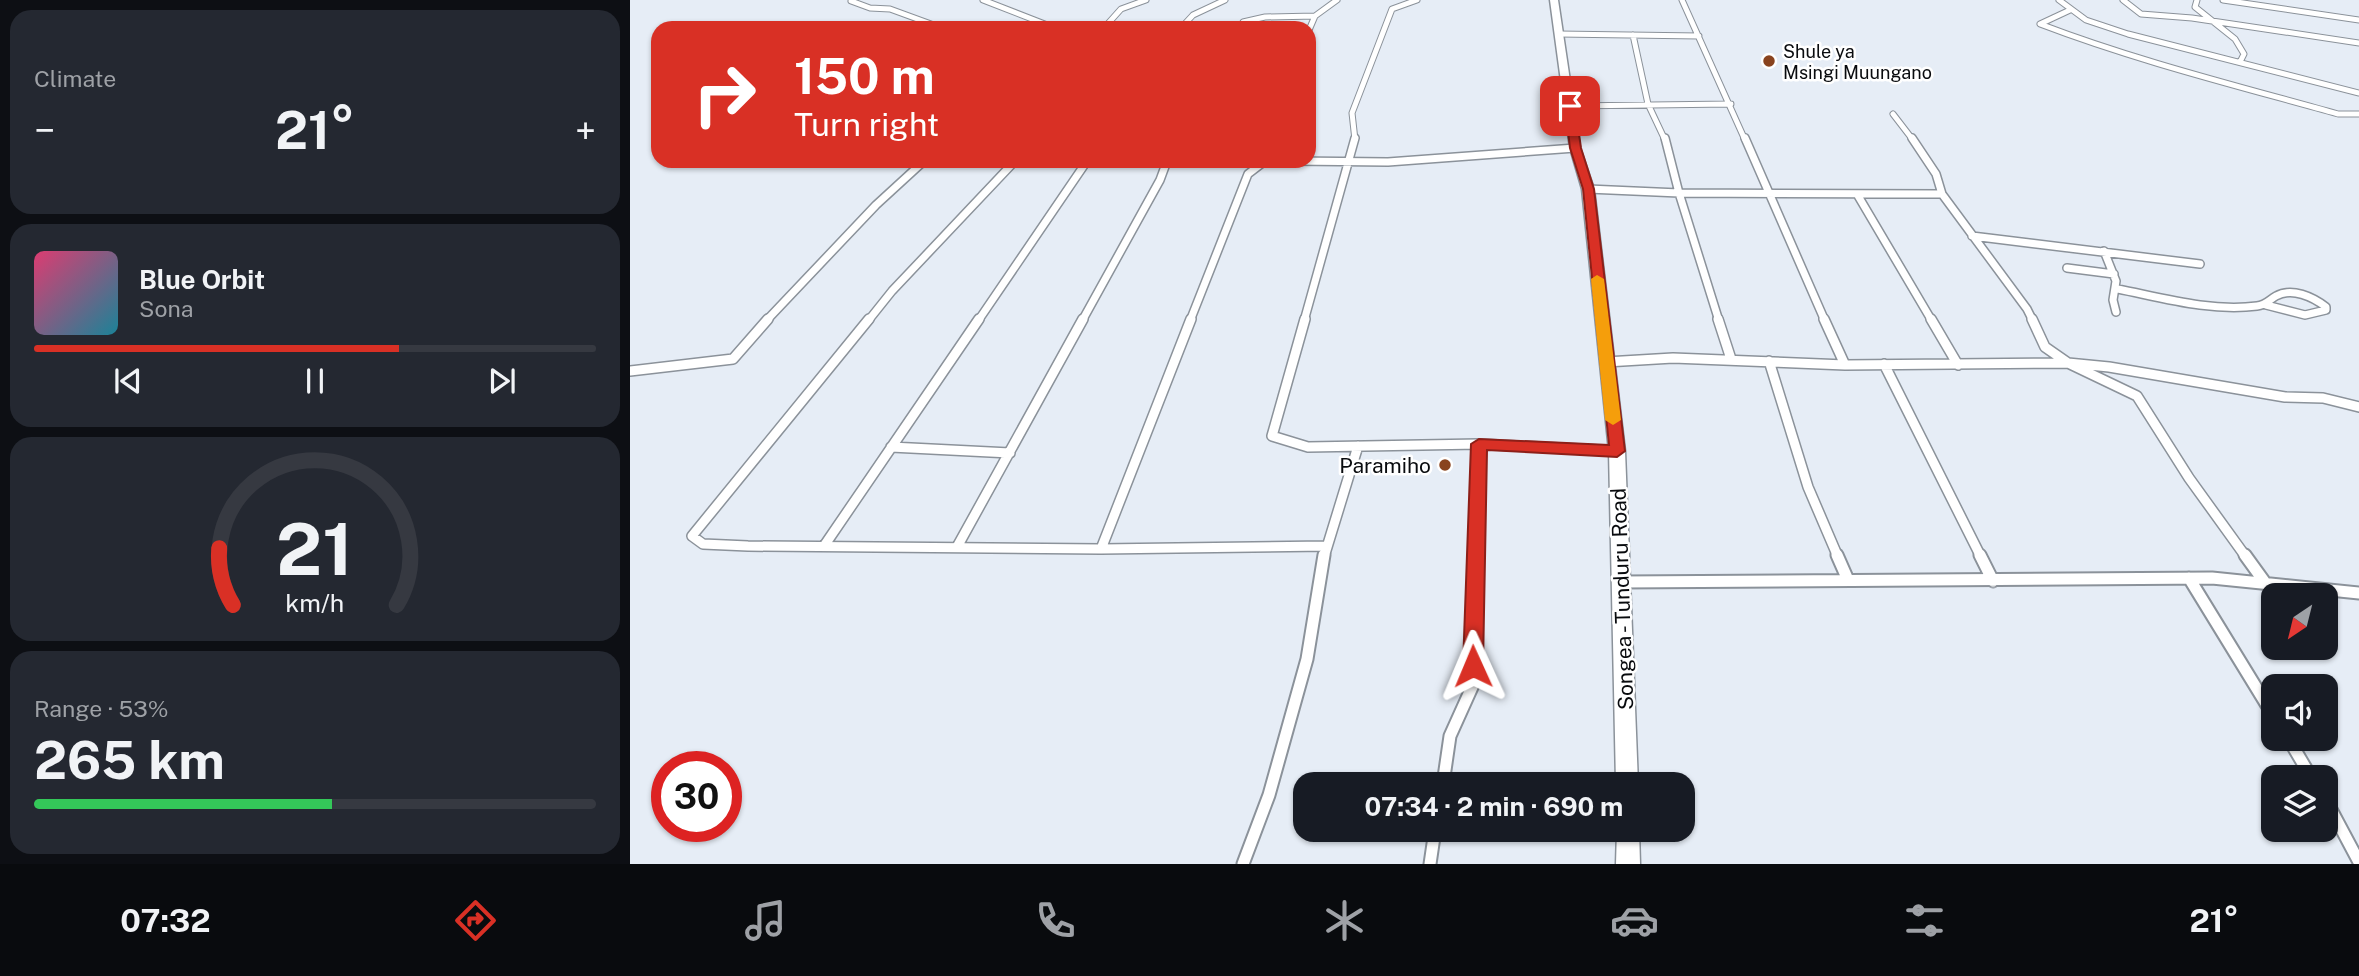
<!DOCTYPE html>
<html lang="en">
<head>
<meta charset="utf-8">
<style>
	body { margin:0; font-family:"Public Sans",sans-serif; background:#242831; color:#f1f3f6; height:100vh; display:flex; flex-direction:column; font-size:26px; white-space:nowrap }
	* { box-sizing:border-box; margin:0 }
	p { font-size:23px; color:#9ea1a6 }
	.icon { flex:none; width:38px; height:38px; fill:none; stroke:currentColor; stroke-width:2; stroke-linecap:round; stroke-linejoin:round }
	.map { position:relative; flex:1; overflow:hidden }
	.side { display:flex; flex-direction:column; gap:10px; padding:10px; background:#0d0f14; width:630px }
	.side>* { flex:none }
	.banner { position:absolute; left:21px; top:21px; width:665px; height:147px; border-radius:21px; box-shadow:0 2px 5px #0004; background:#d93025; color:#fff; overflow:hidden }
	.needle { width:46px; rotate:215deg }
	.fabs { position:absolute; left:1631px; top:583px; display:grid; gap:14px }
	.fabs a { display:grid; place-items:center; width:77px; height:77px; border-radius:14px; background:#171b24; box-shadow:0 2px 5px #0004; font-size:35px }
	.speed { position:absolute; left:21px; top:751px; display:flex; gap:14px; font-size:35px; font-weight:700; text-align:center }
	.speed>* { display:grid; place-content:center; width:91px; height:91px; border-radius:50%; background:#171b24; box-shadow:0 2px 5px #0004; line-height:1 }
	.speed .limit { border:10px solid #d22; background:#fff; color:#111 }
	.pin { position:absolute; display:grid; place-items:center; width:60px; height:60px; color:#fff; margin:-30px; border-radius:14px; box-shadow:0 4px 10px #0006 }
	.me { position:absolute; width:77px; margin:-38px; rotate:359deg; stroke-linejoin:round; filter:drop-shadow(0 0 5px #0008) }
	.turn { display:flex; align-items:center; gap:24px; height:147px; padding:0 28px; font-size:32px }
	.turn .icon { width:91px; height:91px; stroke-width:2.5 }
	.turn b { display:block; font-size:49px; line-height:60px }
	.big { font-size:52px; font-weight:700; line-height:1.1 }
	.side .widget { flex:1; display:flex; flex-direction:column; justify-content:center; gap:10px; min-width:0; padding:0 24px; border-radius:21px; background:#242831 }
	.side .dial { align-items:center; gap:0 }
	.dial svg { height:182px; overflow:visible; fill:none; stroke:#363941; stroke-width:7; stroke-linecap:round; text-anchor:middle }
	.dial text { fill:#f1f3f6; stroke:none }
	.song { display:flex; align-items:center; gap:21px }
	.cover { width:84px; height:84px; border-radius:10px; background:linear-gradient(135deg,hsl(340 70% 55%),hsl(190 70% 35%)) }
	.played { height:7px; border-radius:4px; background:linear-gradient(90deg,#d93025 65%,#363941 65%) }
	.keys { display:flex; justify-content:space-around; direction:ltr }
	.heat { display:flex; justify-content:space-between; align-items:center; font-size:38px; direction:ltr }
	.charge { height:10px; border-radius:5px; background:linear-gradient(90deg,#34c759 53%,#363941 0) }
	.trip { position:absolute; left:663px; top:772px; width:402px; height:70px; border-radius:21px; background:#171b24; box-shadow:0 2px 5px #0004; font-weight:700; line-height:70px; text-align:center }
	.tabs { display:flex; height:112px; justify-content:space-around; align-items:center; background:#090b0e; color:#9ea1a6 }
	.tabs .icon { width:49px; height:49px }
	.tabs .selected { color:#d93025 }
	.tabs b { font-size:32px; color:#f1f3f6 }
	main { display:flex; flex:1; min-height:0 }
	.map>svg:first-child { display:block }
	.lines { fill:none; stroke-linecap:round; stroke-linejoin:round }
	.street-far3-casing { stroke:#8b929a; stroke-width:7 }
	.street-far2-casing { stroke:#8b929a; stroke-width:10 }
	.street-far1-casing { stroke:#8b929a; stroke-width:12 }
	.street-casing { stroke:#8b929a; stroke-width:15 }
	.highway-casing { stroke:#8b929a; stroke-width:3 }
	.street-far3 { stroke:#fff; stroke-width:5 }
	.street-far2 { stroke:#fff; stroke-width:7 }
	.street-far1 { stroke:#fff; stroke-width:9 }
	.street { stroke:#fff; stroke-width:11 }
	.highway { fill:#fff; fill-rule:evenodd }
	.route { fill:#d93025; stroke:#8d1f18; stroke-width:2 }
	.slow { fill:#f59e0b }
	.poi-dot { fill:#89431e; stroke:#fff; stroke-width:2.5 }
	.labels { text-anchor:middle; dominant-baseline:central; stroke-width:5; stroke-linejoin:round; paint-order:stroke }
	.far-poi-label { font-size:18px; fill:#090b0e; stroke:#fff; text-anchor:start }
	.poi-label { font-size:21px; fill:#090b0e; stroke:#fff; text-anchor:end }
	.street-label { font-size:21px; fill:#090b0e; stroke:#fff }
</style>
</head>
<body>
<main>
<section class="side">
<div class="widget"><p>Climate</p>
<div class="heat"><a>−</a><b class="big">21°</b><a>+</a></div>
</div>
<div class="widget">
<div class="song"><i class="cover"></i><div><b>Blue Orbit</b><p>Sona</p></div></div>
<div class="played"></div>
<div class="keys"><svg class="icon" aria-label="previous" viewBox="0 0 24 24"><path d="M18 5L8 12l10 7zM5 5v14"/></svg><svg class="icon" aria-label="pause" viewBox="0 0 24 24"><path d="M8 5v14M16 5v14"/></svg><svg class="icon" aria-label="next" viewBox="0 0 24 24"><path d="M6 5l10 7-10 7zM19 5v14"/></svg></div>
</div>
<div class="widget dial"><svg viewBox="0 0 100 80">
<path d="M14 69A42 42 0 1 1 86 69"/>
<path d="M14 69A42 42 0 0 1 8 44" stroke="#d93025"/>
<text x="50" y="56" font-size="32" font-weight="700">21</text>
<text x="50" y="72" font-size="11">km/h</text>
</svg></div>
<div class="widget"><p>Range · 53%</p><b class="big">265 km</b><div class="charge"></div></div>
</section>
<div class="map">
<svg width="1729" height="864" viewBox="0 0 1729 864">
	<rect width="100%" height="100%" fill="#e6edf6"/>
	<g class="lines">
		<g class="street-far3-casing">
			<path id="street-far3" d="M 353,0 L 425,28
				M 1052,0 L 1115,140
				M 1429,0 L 1456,20 L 1498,34 L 1729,93
				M 1493,0 L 1511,14 L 1562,18 L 1729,43
				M 1567,0 L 1565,7 L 1605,39 L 1614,54 L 1610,62
				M 1593,0 L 1729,20
				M 221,1 L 240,8 L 260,9 L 312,28
				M 1440,10 L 1410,24 C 1507,61 1608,86 1708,114 L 1729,114
				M 474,28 L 491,9 L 516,0
				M 551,28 L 563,15 L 595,0
				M 610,28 L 613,22 L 635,17 L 685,16
				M 679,30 L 685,16 L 707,0
				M 929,34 L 1069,36
				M 1003,35 L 1018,104 L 1035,140
				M 940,106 L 1101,104
				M 1263,114 L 1283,140
				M 725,140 L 722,113 L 762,9 L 787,0"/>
		</g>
		<g class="street-far2-casing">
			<path id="street-far2" d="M 1035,138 L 1049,193 L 1089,321
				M 1115,138 L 1195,321
				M 1282,138 L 1306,174 L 1312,194 L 1397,309 L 1403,321
				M 663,161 L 758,162 L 945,148
				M 958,189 L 1049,193 L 1312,194
				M 1227,194 L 1302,321
				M 1342,236 L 1570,264
				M 1474,251 L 1486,281 L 1483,300 L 1486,312
				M 1437,268 L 1484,274
				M 1488,289 C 1533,298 1581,312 1627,306 C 1636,305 1639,300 1646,296 C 1662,287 1683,297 1696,307 L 1696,310 L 1675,315 L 1636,305
				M 136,321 L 246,205 L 294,161
				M 238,321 L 262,291 L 385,161
				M 348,321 L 457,161
				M 452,321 L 530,180 L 537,161
				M 560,321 L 618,174 L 635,161
				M 674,321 L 725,138"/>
		</g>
		<g class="street-far1-casing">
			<path id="street-far1" d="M 239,319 L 62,536 L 73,544 L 118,546 L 471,549 L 696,546
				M 675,319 L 642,436 L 678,447 L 849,444 L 987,451
				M 1088,319 L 1101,359
				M 1194,319 L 1215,365
				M 1301,319 L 1328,365
				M 1402,319 L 1415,347 L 1438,363 L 1507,396 L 1559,478 L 1616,557
				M 1139,361 L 1178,487 L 1208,557
				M 976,362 L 1043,358 L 1215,365 L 1438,363 L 1479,367 L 1655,397 L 1693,398 L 1729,407
				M 1254,364 L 1351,557
				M 0,371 L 103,359 L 138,319
				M 261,447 L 380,453
				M 194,546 L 349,319
				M 327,547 L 453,319
				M 471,549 L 561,319
				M 694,557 L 728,446
				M 846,557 L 849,444"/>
		</g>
		<g class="street-casing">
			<path id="street" d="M 1207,555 L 1218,580
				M 1350,555 L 1363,581
				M 1615,555 L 1636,584
				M 1559,578 L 1643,715
				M 991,582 L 1582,578 L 1729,593
				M 1658,738 L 1681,777
				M 813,784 L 820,736 L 843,685 L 846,555
				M 1696,800 L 1729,862
				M 613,864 L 639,795 L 677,659 L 694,555
				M 800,864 L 805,830"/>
		</g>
		<g class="highway-casing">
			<path id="highway" d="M 920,0 L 928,0 L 950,148 L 964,189 L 995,451 L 1008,784 L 986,784 L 979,451 L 952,189 L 940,148 Z
				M 987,830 L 1009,830 L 1010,864 L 986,864 Z"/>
		</g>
		<use href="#street-far3" class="street-far3"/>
		<use href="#street-far2" class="street-far2"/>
		<use href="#street-far1" class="street-far1"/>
		<use href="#street" class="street"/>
		<use href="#highway" class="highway"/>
	</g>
	<path class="route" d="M 940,103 L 945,106 L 951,148 L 964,189 L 995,451 L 987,457 L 857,450 L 853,666 L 850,672 L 843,674 L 836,672 L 833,666 L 841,444 L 849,439 L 979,445 L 953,189 L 940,148 L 935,106 Z"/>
	<path class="slow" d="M 967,275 L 974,279 L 991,420 L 983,425 L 975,420 L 961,279 Z"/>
	<g class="poi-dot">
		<circle cx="1139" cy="61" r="7"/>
		<circle cx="815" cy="465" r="7"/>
	</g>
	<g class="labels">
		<g class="far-poi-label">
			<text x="1153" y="51">Shule ya<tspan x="1153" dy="21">Msingi Muungano</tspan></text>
		</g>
		<g class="poi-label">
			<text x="801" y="465">Paramiho</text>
		</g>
		<g class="street-label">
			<text transform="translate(992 599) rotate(-92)">Songea - Tunduru Road</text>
		</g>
	</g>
</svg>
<div class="fabs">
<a><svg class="needle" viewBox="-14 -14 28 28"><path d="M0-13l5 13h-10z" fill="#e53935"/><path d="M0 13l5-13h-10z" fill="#9ea1a6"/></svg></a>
<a><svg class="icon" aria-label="sound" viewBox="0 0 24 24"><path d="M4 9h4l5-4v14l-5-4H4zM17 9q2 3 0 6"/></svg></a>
<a><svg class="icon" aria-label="layers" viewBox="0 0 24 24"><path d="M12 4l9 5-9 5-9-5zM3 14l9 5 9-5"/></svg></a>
</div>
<div class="speed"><div class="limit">30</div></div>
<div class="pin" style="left:940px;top:106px;background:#d93025"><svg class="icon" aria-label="arrive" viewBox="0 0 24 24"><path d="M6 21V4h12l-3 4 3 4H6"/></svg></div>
<svg class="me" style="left:843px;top:666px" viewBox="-20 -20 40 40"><path d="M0-17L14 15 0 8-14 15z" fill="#d93025" stroke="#fff" stroke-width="4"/></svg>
<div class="trip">07:34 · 2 min · 690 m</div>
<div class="banner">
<div class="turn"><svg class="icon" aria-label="right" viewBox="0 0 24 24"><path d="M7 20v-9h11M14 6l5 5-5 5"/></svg><div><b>150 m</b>Turn right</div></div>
</div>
</div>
</main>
<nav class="tabs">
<b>07:32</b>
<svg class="icon selected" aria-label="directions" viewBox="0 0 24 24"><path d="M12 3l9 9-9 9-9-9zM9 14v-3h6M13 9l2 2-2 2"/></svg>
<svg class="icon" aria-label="music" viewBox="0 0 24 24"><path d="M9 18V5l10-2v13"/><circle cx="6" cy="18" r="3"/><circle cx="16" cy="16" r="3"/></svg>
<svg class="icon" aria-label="phone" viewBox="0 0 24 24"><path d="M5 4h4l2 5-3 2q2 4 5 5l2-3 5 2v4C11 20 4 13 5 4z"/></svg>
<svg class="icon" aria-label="climate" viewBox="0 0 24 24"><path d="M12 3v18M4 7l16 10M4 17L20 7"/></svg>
<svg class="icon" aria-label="car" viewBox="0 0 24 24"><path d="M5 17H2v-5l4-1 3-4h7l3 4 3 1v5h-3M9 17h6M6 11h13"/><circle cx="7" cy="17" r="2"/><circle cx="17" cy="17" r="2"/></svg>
<svg class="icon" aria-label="filters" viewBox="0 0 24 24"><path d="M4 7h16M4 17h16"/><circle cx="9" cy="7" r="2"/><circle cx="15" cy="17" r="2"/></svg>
<b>21°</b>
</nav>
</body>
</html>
